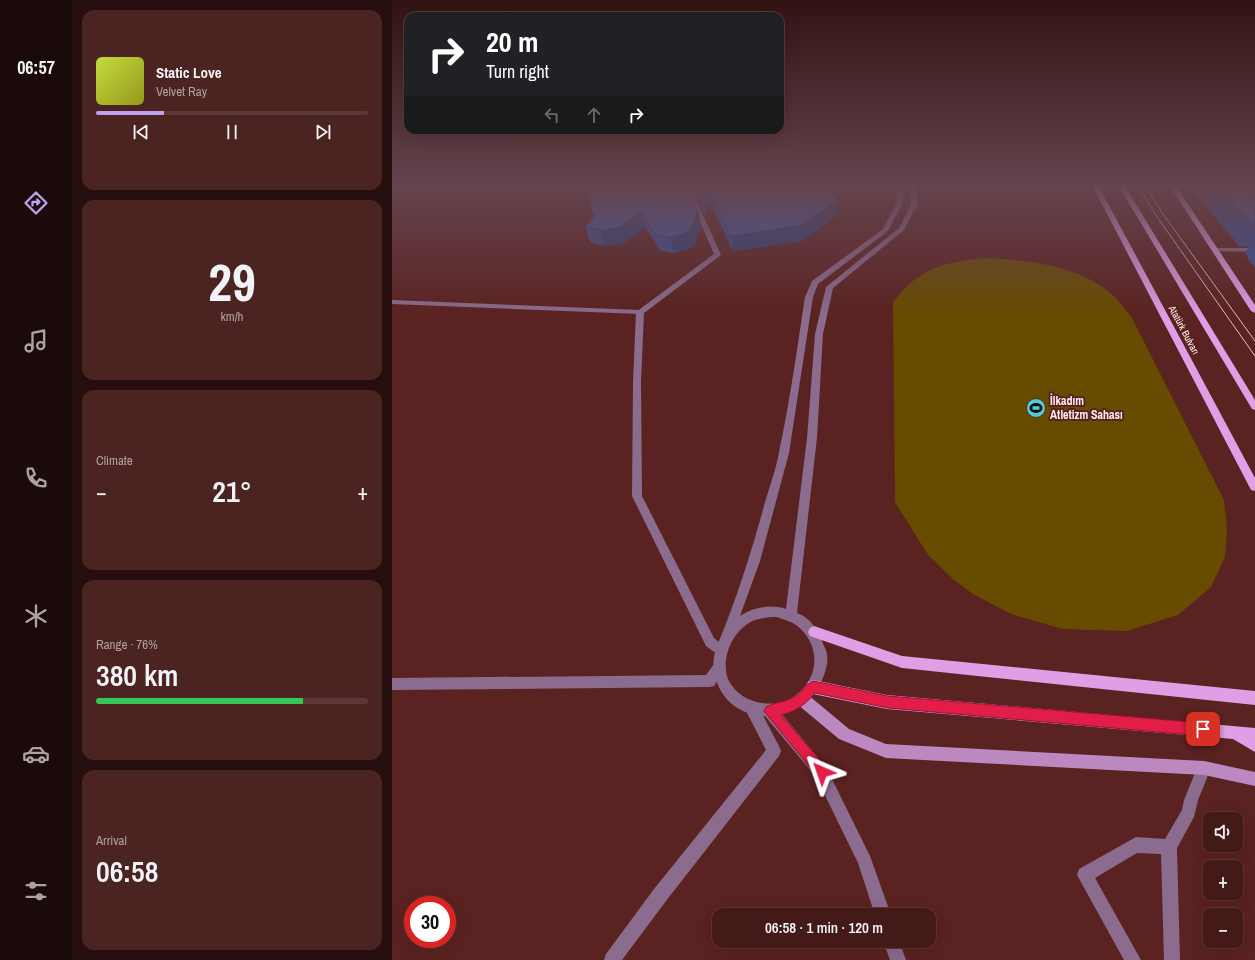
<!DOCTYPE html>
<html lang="en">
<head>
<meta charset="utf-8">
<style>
	body { margin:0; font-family:"Archivo Narrow",sans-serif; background:#4b2321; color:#f1f3f6; height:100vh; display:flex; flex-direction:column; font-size:15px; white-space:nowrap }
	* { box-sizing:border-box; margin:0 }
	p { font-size:13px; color:#afa1a2 }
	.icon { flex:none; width:22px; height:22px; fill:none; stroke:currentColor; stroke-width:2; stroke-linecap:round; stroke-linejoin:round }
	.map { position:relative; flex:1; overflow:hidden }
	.panel { display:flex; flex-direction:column; gap:10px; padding:10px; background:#250e0d; width:320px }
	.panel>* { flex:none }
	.banner { position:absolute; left:12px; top:12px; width:380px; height:122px; border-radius:12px; box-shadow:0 4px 16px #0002,0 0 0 1px #5c3837; background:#202124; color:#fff; overflow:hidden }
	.controls { position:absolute; left:811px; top:812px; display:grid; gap:8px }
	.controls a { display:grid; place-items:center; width:40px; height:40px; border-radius:8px; background:#441a18; box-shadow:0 4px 16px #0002,0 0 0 1px #5c3837; font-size:20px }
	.speed { position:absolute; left:12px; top:896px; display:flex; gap:8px; font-size:20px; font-weight:700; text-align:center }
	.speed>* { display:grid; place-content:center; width:52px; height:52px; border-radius:50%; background:#441a18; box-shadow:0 4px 16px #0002,0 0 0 1px #5c3837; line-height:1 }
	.speed .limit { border:6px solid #d22; background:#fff; color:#111 }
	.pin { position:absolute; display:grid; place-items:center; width:34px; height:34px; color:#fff; margin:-17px; border-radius:8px; box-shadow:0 2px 6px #0006 }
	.me { position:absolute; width:44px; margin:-22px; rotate:317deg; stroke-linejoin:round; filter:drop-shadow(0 0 3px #0008) }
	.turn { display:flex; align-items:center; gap:14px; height:84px; padding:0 16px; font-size:18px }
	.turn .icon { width:52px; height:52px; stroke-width:2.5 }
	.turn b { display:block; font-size:28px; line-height:34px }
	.lanes { display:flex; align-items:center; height:38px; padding:0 16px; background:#0003; justify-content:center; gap:20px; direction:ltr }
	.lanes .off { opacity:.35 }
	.big { font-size:30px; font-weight:600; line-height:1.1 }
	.panel .tile { flex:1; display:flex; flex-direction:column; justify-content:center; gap:6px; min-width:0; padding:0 14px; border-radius:12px; background:#4b2321 }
	.panel .dial { align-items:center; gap:0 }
	.dial b { font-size:52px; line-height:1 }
	.song { display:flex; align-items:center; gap:12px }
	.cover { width:48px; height:48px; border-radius:6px; background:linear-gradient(135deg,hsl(70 70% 55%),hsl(60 70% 35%)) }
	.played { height:4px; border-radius:2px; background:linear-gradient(90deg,#bca0f2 25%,#5c3837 25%) }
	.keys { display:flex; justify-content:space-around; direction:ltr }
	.heat { display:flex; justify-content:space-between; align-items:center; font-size:22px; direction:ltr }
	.charge { height:6px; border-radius:3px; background:linear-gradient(90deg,#34c759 76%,#5c3837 0) }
	.trip { position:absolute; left:320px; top:908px; width:224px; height:40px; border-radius:12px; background:#441a18; box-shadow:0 4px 16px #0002,0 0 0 1px #5c3837; font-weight:600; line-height:40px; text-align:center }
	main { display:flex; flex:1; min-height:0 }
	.dock { display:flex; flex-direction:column; width:72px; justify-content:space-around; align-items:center; background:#1b0a0a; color:#afa1a2 }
	.dock .icon { width:28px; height:28px }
	.dock .selected { color:#bca0f2 }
	.dock b { font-size:18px; color:#f1f3f6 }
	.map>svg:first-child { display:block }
	.green { fill:#674b00 }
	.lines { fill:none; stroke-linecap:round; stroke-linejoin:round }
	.service { fill:#8b6b8e; fill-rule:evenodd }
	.minor { fill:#8b6b8e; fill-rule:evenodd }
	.tertiary { fill:#8b6b8e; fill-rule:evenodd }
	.secondary { fill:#bb88bf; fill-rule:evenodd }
	.primary { fill:#df9ee5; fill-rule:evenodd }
	.tram { stroke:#dcc5c4; stroke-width:1 }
	.wall { fill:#33539e }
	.shaded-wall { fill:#294481 }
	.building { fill:#3b61b8; stroke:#294481 }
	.route { fill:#e11d48; stroke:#92132f }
	.labels { text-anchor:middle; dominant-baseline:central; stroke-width:4; stroke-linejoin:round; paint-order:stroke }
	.far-street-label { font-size:10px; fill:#feefee; stroke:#5a2220 }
	.poi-label { font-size:12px; font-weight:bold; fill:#feefee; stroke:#5a2220; text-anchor:start }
</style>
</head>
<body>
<main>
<nav class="dock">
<b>06:57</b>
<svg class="icon selected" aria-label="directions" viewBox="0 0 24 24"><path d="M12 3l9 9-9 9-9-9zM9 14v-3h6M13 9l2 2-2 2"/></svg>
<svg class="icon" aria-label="music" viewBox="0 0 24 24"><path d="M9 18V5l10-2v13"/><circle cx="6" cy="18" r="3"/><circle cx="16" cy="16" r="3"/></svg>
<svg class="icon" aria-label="phone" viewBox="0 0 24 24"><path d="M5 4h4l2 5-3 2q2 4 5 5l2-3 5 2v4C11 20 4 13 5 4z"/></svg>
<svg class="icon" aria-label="climate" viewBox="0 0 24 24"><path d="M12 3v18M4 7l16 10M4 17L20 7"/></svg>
<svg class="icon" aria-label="car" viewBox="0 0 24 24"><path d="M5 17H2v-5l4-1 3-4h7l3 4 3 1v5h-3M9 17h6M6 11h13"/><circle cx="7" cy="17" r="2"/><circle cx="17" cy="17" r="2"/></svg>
<svg class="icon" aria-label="filters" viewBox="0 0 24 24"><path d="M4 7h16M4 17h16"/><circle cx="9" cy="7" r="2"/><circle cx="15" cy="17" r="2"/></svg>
</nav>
<section class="panel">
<div class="tile">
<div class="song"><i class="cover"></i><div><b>Static Love</b><p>Velvet Ray</p></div></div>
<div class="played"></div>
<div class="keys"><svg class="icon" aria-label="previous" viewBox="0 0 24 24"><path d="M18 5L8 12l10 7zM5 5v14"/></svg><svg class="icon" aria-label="pause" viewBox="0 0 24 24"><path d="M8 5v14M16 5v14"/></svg><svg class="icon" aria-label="next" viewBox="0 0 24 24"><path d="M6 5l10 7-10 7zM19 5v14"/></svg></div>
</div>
<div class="tile dial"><b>29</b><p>km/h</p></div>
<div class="tile"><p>Climate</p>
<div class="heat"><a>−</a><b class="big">21°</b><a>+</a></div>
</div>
<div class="tile"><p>Range · 76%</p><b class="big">380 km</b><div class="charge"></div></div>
<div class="tile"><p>Arrival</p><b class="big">06:58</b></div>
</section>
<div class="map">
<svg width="863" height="960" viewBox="0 0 863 960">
	<rect width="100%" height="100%" fill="#5a2220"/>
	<path class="green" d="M 595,258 C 639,261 688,265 723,297 C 729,303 733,310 739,316 L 832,500 L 835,528 L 833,557 L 819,587 L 786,615 L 735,631 L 671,629 L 619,614 L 581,594 L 562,580 L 536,555 L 503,502 L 501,303 C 527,267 553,262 595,258 Z"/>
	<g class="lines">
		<path class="service" d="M 0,300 L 248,310 L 252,312 L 248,314 L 0,304 Z
			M 360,702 L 365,704 L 387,746 L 389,751 L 387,756 L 274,901 L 230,960 L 212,960 L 214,954 L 262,889 L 374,750 L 353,709 L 355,704 Z"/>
		<path class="minor" d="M 291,183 L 297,183 L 329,255 L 252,313 L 249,382 L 250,496 L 322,638 L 333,647 L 335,651 L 333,655 L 329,657 L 314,646 L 240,496 L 241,382 L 244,312 L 322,254 Z
			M 823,248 L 863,248 L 863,252 L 821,251 L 820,250 Z
			M 327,662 L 332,664 L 333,668 L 322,686 L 317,687 L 0,690 L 0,678 L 314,675 L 322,664 Z
			M 378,704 L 383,706 L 434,767 L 478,856 L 499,915 L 483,915 L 466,863 L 424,777 L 373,716 L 371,711 L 373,706 Z
			M 812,761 L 817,763 L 819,768 L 806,800 L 802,817 L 785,848 L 788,960 L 772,960 L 769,854 L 745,853 L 703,878 L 749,960 L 732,960 L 685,875 L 687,869 L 744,837 L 773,839 L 790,810 L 792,800 L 807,763 Z
			M 491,941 L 507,941 L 514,960 L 498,960 Z"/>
		<path class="tertiary" d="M 506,183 L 512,183 L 511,202 L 496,231 L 426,284 L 421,297 L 397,453 L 368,561 L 348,616 C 361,607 379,604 394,609 L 415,438 L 423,334 L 434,287 L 507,228 L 519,205 L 519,183 L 525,183 L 525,205 L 512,230 L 441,288 L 431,334 L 425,438 L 405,613 C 421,619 427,633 433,648 C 438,658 434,671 430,680 C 413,724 345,730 326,685 C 320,672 320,659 325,646 C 344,601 359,553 372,506 C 377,488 384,470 387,452 C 398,401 405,349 413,297 L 420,281 L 491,229 L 505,202 ZM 384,617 C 390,619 398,621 404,625 C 428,643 429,676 404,695 C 383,711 347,704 336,679 C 328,657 342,628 363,620 C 369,618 377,617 384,617 Z"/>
		<path class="secondary" d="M 410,692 L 415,694 L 457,729 L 494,744 L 812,761 L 863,772 L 863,786 L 812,775 L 494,758 L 447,739 L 405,704 L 403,699 L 405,694 Z"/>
		<path class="primary" d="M 699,183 L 705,183 L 863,478 L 863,491 L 859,490 Z
			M 725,183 L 731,183 L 863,400 L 863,410 L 860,409 Z
			M 776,183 L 782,183 L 863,305 L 863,313 L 859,311 Z
			M 422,626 L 510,656 L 863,691 L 863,705 L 510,668 L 418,636 L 416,632 L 418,628 Z
			M 421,680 L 495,695 L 863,728 L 863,752 L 841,739 L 495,709 L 421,694 L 416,692 L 414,687 L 416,682 Z"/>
		<path class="tram" d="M 744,183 L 763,214 L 863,356
			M 751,183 L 771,214 L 863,341"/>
	</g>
	<path class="wall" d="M 298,183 L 459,183 L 459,192 L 441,195 L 445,215 L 410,241 L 341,251 L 318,203 L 313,216 Z
		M 541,183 L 651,183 L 650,189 L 541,187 Z
		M 795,183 L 863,183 L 863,268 L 855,258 L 856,257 L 853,253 L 857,247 L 847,246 Z
		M 194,184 L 309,227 L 302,245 L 294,250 L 282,253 L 270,251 L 267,249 L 253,227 L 231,244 L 213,246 L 198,242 L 193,227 L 202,217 L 198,204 L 199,199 Z"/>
	<path class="shaded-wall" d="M 428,183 L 459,183 L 459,192 L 428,198 Z
		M 316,188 L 318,203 L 313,216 L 311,201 Z
		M 445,200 L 445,215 L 410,241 L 341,251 L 339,236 Z
		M 249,212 L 253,227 L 231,244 L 213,246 L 208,230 Z
		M 306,212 L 309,227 L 302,245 L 294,250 L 282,253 L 278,237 Z"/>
	<path class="building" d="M 195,183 L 293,183 L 306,212 L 299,229 L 291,234 L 278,237 L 267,235 L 263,233 L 249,212 L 227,228 L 208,230 L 193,227 L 203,216 L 198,204 L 200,195 L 194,184 Z
		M 302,183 L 428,183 L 445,200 L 410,225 L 339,236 L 316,188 L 311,201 Z
		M 824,183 L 863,183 L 863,224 L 861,224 Z"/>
	<linearGradient id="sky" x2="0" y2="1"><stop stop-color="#321312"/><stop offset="0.58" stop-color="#65444e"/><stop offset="1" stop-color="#65444e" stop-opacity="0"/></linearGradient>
	<rect width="863" height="318" fill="url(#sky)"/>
	<path class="route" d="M 421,681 L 496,696 L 811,723 L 816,725 L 818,729 L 816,734 L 811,736 L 496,708 L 423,693 C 414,704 403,712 389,715 L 434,767 L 436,772 L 434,776 L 430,778 L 425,776 L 372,711 L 374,707 C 384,702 394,702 404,696 C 410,692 413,684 421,681 Z"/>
	<defs>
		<g id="stadium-disc" transform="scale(1)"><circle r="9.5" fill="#52cbd7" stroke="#5a2220"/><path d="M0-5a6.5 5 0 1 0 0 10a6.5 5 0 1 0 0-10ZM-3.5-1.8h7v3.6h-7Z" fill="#111"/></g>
	</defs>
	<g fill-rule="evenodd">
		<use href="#stadium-disc" x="644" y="408"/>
	</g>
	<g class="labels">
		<g class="far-street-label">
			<text transform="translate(792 330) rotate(62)">Atatürk Bulvarı</text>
		</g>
		<g class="poi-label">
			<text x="658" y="401">İlkadım<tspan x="658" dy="14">Atletizm Sahası</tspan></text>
		</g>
	</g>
</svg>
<div class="controls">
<a><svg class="icon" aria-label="sound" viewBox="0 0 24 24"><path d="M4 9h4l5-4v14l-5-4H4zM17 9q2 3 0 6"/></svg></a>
<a>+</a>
<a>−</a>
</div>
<div class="speed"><div class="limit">30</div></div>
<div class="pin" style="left:811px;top:729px;background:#d93025"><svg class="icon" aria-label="arrive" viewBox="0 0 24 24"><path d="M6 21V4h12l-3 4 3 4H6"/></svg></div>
<svg class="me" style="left:430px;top:772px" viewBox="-20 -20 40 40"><path d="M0-17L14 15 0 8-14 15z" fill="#e11d48" stroke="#fff" stroke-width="4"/></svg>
<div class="trip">06:58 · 1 min · 120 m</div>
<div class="banner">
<div class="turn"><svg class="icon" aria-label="right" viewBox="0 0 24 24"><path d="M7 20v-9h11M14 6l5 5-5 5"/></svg><div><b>20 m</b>Turn right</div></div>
<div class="lanes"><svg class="icon off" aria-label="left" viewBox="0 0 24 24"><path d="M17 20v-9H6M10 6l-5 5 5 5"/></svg><svg class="icon off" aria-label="ahead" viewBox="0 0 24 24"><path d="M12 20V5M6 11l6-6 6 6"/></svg><svg class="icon" aria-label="right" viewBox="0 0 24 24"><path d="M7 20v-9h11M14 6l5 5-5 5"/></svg></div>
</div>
</div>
</main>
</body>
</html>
